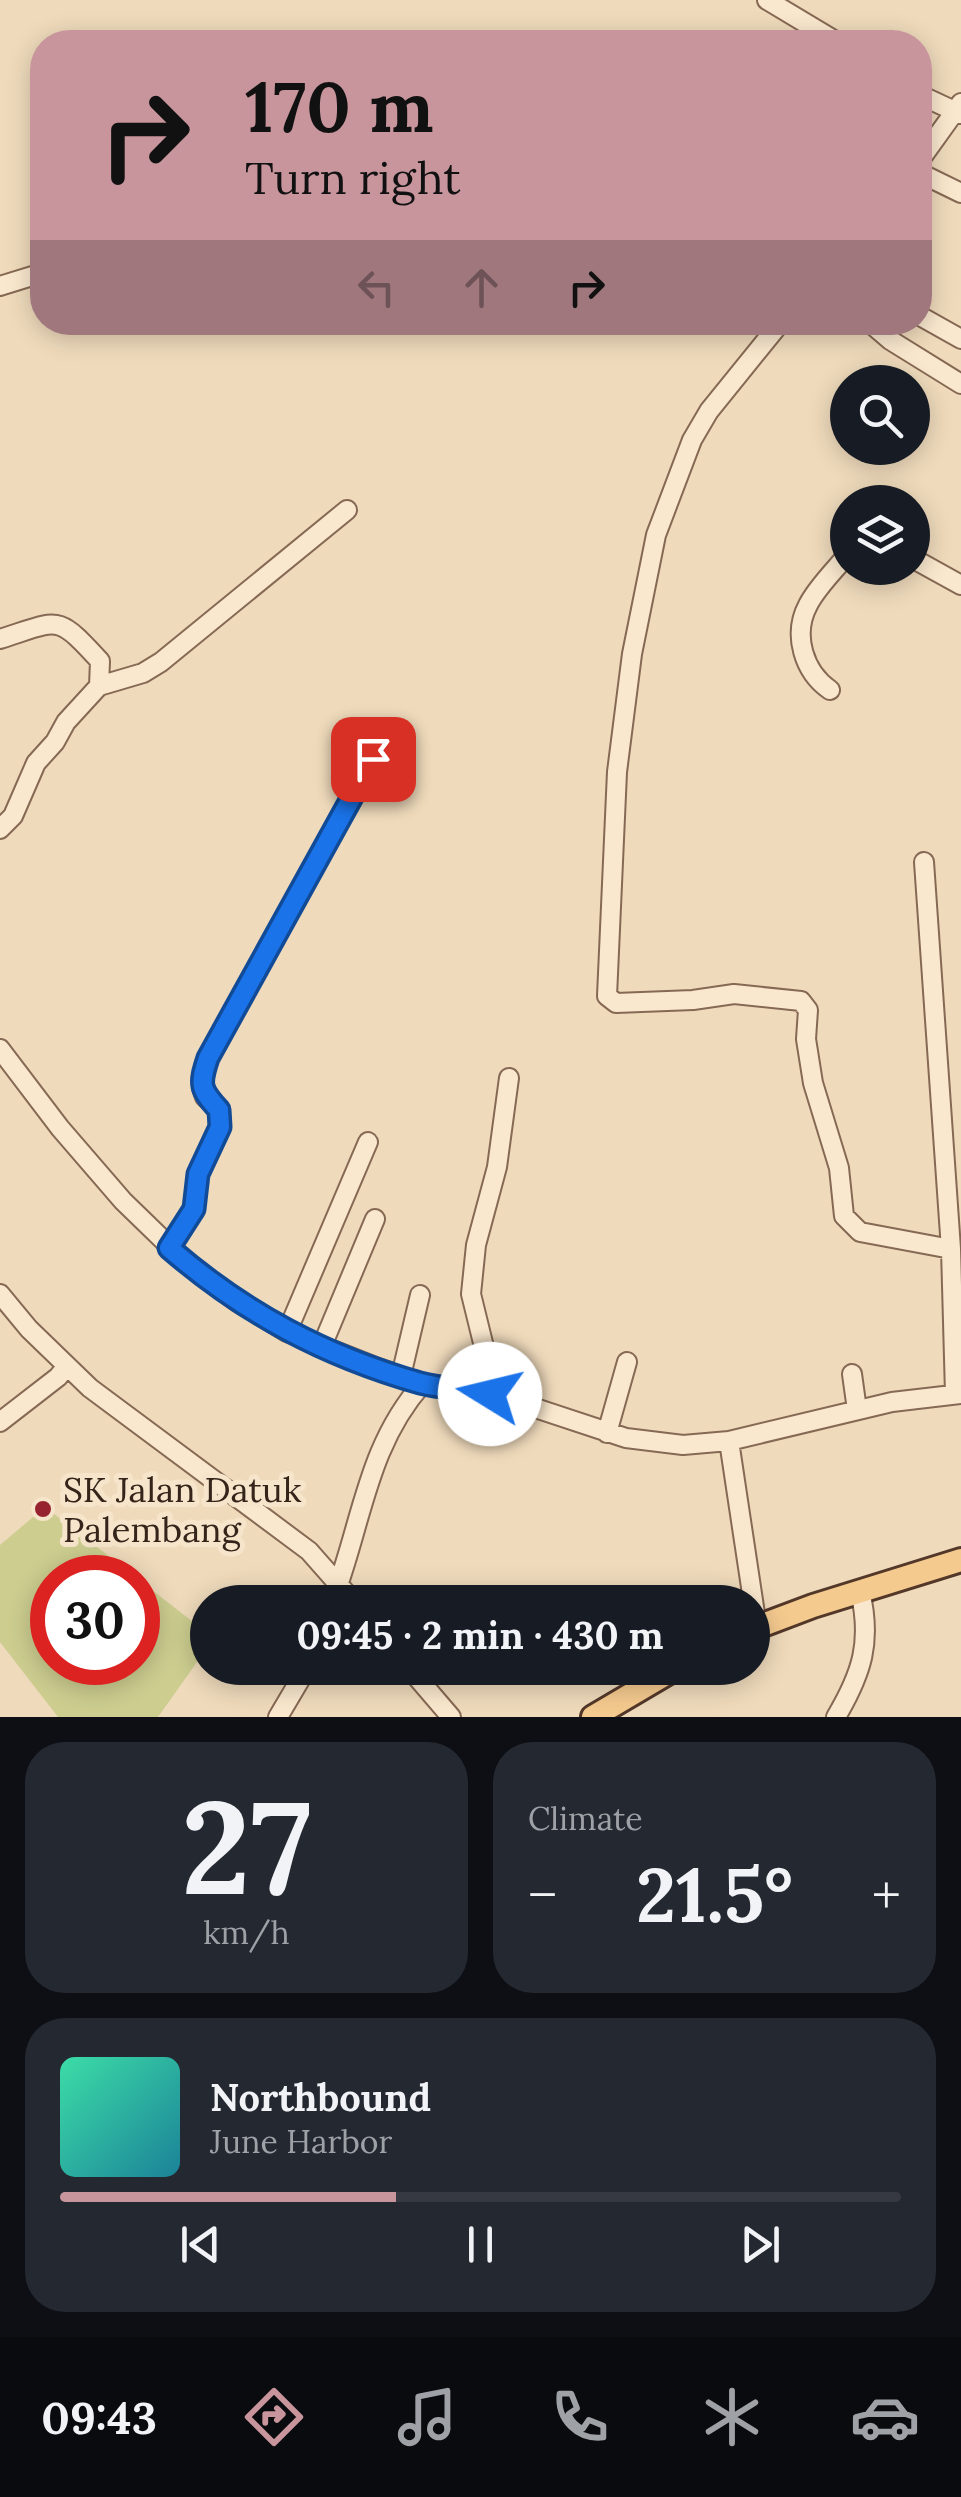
<!DOCTYPE html>
<html lang="en">
<head>
<meta charset="utf-8">
<style>
	body { margin:0; font-family:Lora,serif; background:#242831; color:#f1f3f6; height:100vh; display:flex; flex-direction:column; font-size:38px; white-space:nowrap }
	* { box-sizing:border-box; margin:0 }
	p { font-size:32px; color:#9ea1a6 }
	.icon { flex:none; width:55px; height:55px; fill:none; stroke:currentColor; stroke-width:2; stroke-linecap:round; stroke-linejoin:round }
	.map { position:relative; height:1717px; overflow:hidden }
	.sheet { display:flex; flex-direction:column; gap:25px; padding:25px; background:#0d0f14; flex:1 }
	.sheet>* { flex:none }
	.top-card { position:absolute; left:30px; top:30px; width:902px; height:305px; border-radius:40px; box-shadow:0 5px 25px #0003; background:#c8959d; color:#111; overflow:hidden }
	.tools { position:absolute; left:830px; top:365px; display:grid; gap:20px }
	.tools a { display:grid; place-items:center; width:100px; height:100px; border-radius:50%; background:#171b24; box-shadow:0 5px 25px #0003; font-size:50px }
	.speed { position:absolute; left:30px; top:1555px; display:flex; gap:20px; font-size:50px; font-weight:700; text-align:center }
	.speed>* { display:grid; place-content:center; width:130px; height:130px; border-radius:50%; background:#171b24; box-shadow:0 5px 25px #0003; line-height:1 }
	.speed .limit { border:15px solid #d22; background:#fff; color:#111 }
	.pin { position:absolute; display:grid; place-items:center; width:85px; height:85px; color:#fff; margin:-42px; border-radius:20px; box-shadow:0 5px 15px #0006 }
	.me { position:absolute; width:110px; margin:-55px; rotate:279deg; stroke-linejoin:round; filter:drop-shadow(0 0 8px #0008) }
	.turn { display:flex; align-items:center; gap:35px; height:210px; padding:0 50px; font-size:45px }
	.turn .icon { width:130px; height:130px; stroke-width:2.5 }
	.turn b { display:block; font-size:70px; line-height:85px }
	.lanes { display:flex; align-items:center; height:95px; padding:0 50px; background:#0003; justify-content:center; gap:50px; direction:ltr }
	.lanes .off { opacity:.35 }
	.big { font-size:75px; font-weight:700; line-height:1.1 }
	.sheet .card { flex:1; display:flex; flex-direction:column; justify-content:center; gap:15px; min-width:0; padding:0 35px; border-radius:40px; background:#242831 }
	.sheet .dial { align-items:center; gap:0 }
	.dial b { font-size:130px; line-height:1 }
	.song { display:flex; align-items:center; gap:30px }
	.cover { width:120px; height:120px; border-radius:15px; background:linear-gradient(135deg,hsl(160 70% 55%),hsl(190 70% 35%)) }
	.played { height:10px; border-radius:5px; background:linear-gradient(90deg,#c8959d 40%,#363941 40%) }
	.keys { display:flex; justify-content:space-around; direction:ltr }
	.heat { display:flex; justify-content:space-between; align-items:center; font-size:55px; direction:ltr }
	.sheet .tiles { flex:1; display:grid; gap:25px; grid-template-columns:1fr 1fr }
	.card:last-child { grid-column:span 2 }
	.trip { position:absolute; left:190px; top:1585px; width:580px; height:100px; border-radius:50px; background:#171b24; box-shadow:0 5px 25px #0003; font-weight:700; line-height:100px; text-align:center }
	.tab-bar { display:flex; height:160px; justify-content:space-around; align-items:center; background:#090b0e; color:#9ea1a6 }
	.tab-bar .icon { width:70px; height:70px }
	.tab-bar .selected { color:#c8959d }
	.tab-bar b { font-size:45px; color:#f1f3f6 }
	.map>svg:first-child { display:block }
	.green { fill:#cccd8f }
	.lines { fill:none; stroke-linecap:round; stroke-linejoin:round }
	.minor-casing { stroke:#866954; stroke-width:22 }
	.major-casing { stroke:#533829; stroke-width:28 }
	.minor { stroke:#fae8ce; stroke-width:18 }
	.major { stroke:#f5ca8f; stroke-width:22 }
	.route-casing { stroke:#114b97; stroke-width:25 }
	.route { stroke:#1a73e8; stroke-width:18 }
	.poi-dot { fill:#972330; stroke:#f6e5ca; stroke-width:4 }
	.labels { text-anchor:middle; dominant-baseline:central; stroke-width:10; stroke-linejoin:round; paint-order:stroke }
	.poi-label { font-size:35px; fill:#34241a; stroke:#f6e5ca; text-anchor:start }
</style>
</head>
<body>
<div class="map">
<svg width="961" height="1717" viewBox="0 0 961 1717">
	<rect width="100%" height="100%" fill="#efdabb"/>
	<path class="green" d="M 45,1507 L 136,1577 L 52,1578 L 52,1662 L 138,1662 L 138,1579 L 207,1633 L 207,1648 L 158,1717 L 58,1717 L 0,1642 L 0,1545 Z"/>
	<g class="lines">
		<g class="minor-casing">
			<path id="minor" d="M 767,0 L 837,42
				M 920,95 L 961,114
				M 920,160 L 961,103
				M 920,173 L 961,193
				M 0,286 L 42,273
				M 920,316 L 961,339
				M 781,322 L 709,411 L 692,440 L 656,535 L 632,654 L 617,772 L 607,996 L 616,1003 L 693,1000 L 734,994 L 801,1001 L 808,1010 L 806,1039 L 813,1083 L 839,1168 L 844,1216 L 860,1232 L 951,1249
				M 869,322 L 890,340 L 961,384
				M 912,558 L 961,585
				M 0,639 C 60,620 56,613 100,661 L 99,686 L 66,722 L 55,742 L 36,763 L 13,816 L 0,829
				M 99,686 L 143,673 L 161,662 L 347,510
				M 830,690 C 804,672 792,635 808,605 C 817,587 835,570 848,554
				M 924,862 L 951,1249 L 955,1394
				M 0,1049 L 60,1128 L 123,1201 L 192,1268 L 236,1301 L 287,1332 L 378,1368 L 423,1383 L 499,1396 L 626,1438 L 683,1445 L 729,1441 L 892,1402 L 961,1394
				M 169,1248 L 194,1209 L 199,1173 L 221,1127 L 219,1110 L 205,1097 L 202,1088 L 207,1058 L 373,759
				M 0,1294 L 29,1329 L 90,1388 L 309,1551 L 354,1602
				M 287,1332 L 368,1142
				M 322,1346 L 375,1219
				M 852,1374 L 857,1410
				M 401,1376 L 420,1295
				M 489,1394 L 496,1369 L 484,1347 L 471,1294 L 476,1245 L 497,1167 L 509,1078
				M 0,1422 L 58,1377 L 67,1366
				M 607,1433 L 627,1362
				M 729,1441 L 757,1627
				M 332,1602 C 362,1525 366,1447 423,1383
				M 409,1668 L 451,1717
				M 278,1717 L 307,1668
				M 836,1717 C 862,1673 872,1642 860,1591"/>
		</g>
		<g class="major-casing">
			<path id="major" d="M 752,1629 L 813,1606 L 961,1560
				M 593,1717 L 676,1668"/>
		</g>
		<use href="#minor" class="minor"/>
		<use href="#major" class="major"/>
	</g>
	<g class="lines">
		<g class="route-casing">
			<path id="route" d="M 373,759 L 208,1058 C 199,1085 200,1089 219,1110 L 220,1127 L 198,1174 L 194,1209 L 169,1248 C 244,1313 325,1356 420,1383 C 443,1389 467,1389 490,1394"/>
		</g>
		<use href="#route" class="route"/>
	</g>
	<circle class="poi-dot" cx="43" cy="1509" r="10"/>
	<g class="labels">
		<g class="poi-label">
			<text x="63" y="1489">SK Jalan Datuk<tspan x="63" dy="40">Palembang</tspan></text>
		</g>
	</g>
</svg>
<div class="tools">
<a><svg class="icon" aria-label="search" viewBox="0 0 24 24"><circle cx="10" cy="10" r="6"/><path d="M15 15l6 6"/></svg></a>
<a><svg class="icon" aria-label="layers" viewBox="0 0 24 24"><path d="M12 4l9 5-9 5-9-5zM3 14l9 5 9-5"/></svg></a>
</div>
<div class="speed"><div class="limit">30</div></div>
<div class="pin" style="left:373px;top:759px;background:#d93025"><svg class="icon" aria-label="arrive" viewBox="0 0 24 24"><path d="M6 21V4h12l-3 4 3 4H6"/></svg></div>
<svg class="me" style="left:490px;top:1394px" viewBox="-20 -20 40 40"><circle r="19" fill="#fff"/><path d="M0-13L10 11 0 6-10 11z" fill="#1a73e8"/></svg>
<div class="trip">09:45 · 2 min · 430 m</div>
<div class="top-card">
<div class="turn"><svg class="icon" aria-label="right" viewBox="0 0 24 24"><path d="M7 20v-9h11M14 6l5 5-5 5"/></svg><div><b>170 m</b>Turn right</div></div>
<div class="lanes"><svg class="icon off" aria-label="left" viewBox="0 0 24 24"><path d="M17 20v-9H6M10 6l-5 5 5 5"/></svg><svg class="icon off" aria-label="ahead" viewBox="0 0 24 24"><path d="M12 20V5M6 11l6-6 6 6"/></svg><svg class="icon" aria-label="right" viewBox="0 0 24 24"><path d="M7 20v-9h11M14 6l5 5-5 5"/></svg></div>
</div>
</div>
<section class="sheet">
<div class="tiles">
<div class="card dial"><b>27</b><p>km/h</p></div>
<div class="card"><p>Climate</p>
<div class="heat"><a>−</a><b class="big">21.5°</b><a>+</a></div>
</div>
<div class="card">
<div class="song"><i class="cover"></i><div><b>Northbound</b><p>June Harbor</p></div></div>
<div class="played"></div>
<div class="keys"><svg class="icon" aria-label="previous" viewBox="0 0 24 24"><path d="M18 5L8 12l10 7zM5 5v14"/></svg><svg class="icon" aria-label="pause" viewBox="0 0 24 24"><path d="M8 5v14M16 5v14"/></svg><svg class="icon" aria-label="next" viewBox="0 0 24 24"><path d="M6 5l10 7-10 7zM19 5v14"/></svg></div>
</div>
</div>
</section>
<nav class="tab-bar">
<b>09:43</b>
<svg class="icon selected" aria-label="directions" viewBox="0 0 24 24"><path d="M12 3l9 9-9 9-9-9zM9 14v-3h6M13 9l2 2-2 2"/></svg>
<svg class="icon" aria-label="music" viewBox="0 0 24 24"><path d="M9 18V5l10-2v13"/><circle cx="6" cy="18" r="3"/><circle cx="16" cy="16" r="3"/></svg>
<svg class="icon" aria-label="phone" viewBox="0 0 24 24"><path d="M5 4h4l2 5-3 2q2 4 5 5l2-3 5 2v4C11 20 4 13 5 4z"/></svg>
<svg class="icon" aria-label="climate" viewBox="0 0 24 24"><path d="M12 3v18M4 7l16 10M4 17L20 7"/></svg>
<svg class="icon" aria-label="car" viewBox="0 0 24 24"><path d="M5 17H2v-5l4-1 3-4h7l3 4 3 1v5h-3M9 17h6M6 11h13"/><circle cx="7" cy="17" r="2"/><circle cx="17" cy="17" r="2"/></svg>
</nav>
</body>
</html>
